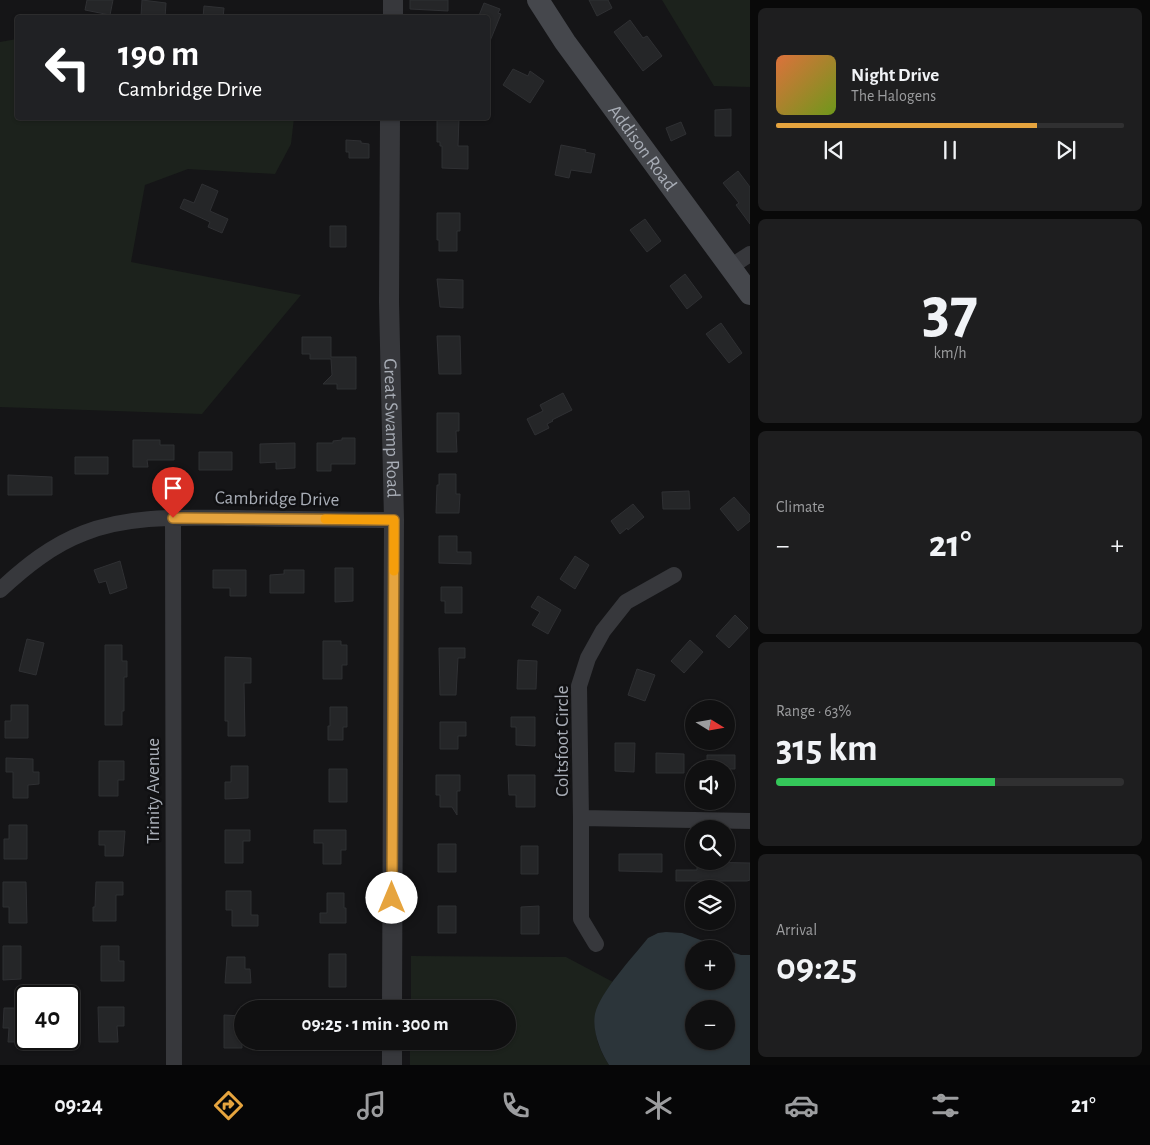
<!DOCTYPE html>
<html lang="en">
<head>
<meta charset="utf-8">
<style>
	body { margin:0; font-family:"Alegreya Sans",sans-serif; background:#1e1e1f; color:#f1f3f6; height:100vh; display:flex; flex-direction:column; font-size:19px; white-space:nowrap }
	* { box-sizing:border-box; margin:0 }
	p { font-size:16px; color:#9c9d9f }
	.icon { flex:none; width:28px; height:28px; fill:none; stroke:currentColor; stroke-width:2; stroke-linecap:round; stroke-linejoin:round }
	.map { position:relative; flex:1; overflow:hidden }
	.details { display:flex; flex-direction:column; gap:8px; padding:8px; background:#090909; width:400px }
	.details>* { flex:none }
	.top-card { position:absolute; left:15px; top:15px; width:475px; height:105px; border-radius:5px; box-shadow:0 1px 4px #0004,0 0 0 1px #303031; background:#202124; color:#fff; overflow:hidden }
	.needle { width:32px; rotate:101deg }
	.tools { position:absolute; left:685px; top:700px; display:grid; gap:10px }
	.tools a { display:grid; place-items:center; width:50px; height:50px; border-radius:50%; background:#101011; box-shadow:0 1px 4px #0004,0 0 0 1px #303031; font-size:25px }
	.speed { position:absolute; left:15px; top:985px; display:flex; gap:10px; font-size:25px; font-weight:700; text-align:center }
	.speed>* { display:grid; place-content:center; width:65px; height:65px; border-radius:50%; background:#101011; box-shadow:0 1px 4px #0004,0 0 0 1px #303031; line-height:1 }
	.speed .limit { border:2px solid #111; border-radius:8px; background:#fff; color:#111 }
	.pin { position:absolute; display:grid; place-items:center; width:42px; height:42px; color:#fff; margin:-51px -21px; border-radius:50% 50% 50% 0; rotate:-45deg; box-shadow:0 0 5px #0007 }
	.pin .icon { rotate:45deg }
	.me { position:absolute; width:55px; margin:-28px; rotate:0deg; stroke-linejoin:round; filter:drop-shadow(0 0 4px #0008) }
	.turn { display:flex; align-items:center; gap:18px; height:105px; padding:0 20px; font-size:22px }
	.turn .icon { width:65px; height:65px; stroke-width:2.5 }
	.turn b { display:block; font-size:35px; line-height:42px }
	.big { font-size:38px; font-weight:700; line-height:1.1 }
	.details .card { flex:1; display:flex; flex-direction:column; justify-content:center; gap:8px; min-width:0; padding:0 18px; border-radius:8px; background:#1e1e1f }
	.details .dial { align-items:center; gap:0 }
	.dial b { font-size:65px; line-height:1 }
	.song { display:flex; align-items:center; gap:15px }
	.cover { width:60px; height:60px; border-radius:8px; background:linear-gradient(135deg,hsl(20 70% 55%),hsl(80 70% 35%)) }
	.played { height:5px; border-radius:2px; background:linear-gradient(90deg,#e6a43e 75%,#303031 75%) }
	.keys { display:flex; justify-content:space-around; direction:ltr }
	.heat { display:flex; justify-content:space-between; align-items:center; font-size:28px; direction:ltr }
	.charge { height:8px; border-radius:4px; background:linear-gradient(90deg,#34c759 63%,#303031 0) }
	.trip { position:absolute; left:234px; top:1000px; width:282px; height:50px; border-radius:25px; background:#101011; box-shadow:0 1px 4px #0004,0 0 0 1px #303031; font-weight:700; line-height:50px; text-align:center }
	.menu { display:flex; height:80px; justify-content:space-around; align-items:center; background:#060607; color:#9c9d9f }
	.menu .icon { width:35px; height:35px }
	.menu .on { color:#e6a43e }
	.menu b { font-size:22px; color:#f1f3f6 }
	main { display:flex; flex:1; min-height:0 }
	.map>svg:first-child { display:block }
	.green { fill:#1c221c }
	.water { fill:#2c353a; fill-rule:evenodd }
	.building { fill:#252628; stroke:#2f3033 }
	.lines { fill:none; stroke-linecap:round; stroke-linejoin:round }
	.minor { stroke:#37383c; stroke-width:16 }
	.tertiary { stroke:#37383c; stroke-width:20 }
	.secondary { stroke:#45474c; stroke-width:22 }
	.route-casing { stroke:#966b28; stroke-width:12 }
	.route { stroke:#e6a43e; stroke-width:9 }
	.slow { stroke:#f59e0b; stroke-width:9 }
	.labels { text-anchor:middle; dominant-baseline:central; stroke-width:5; stroke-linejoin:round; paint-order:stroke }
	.street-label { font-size:19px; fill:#a8adb6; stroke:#101012 }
</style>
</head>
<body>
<main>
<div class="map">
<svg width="750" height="1065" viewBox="0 0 750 1065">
	<rect width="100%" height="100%" fill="#151517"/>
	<path class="green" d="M 662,0 L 750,0 L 750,87 L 714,86 Z
		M 17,39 L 18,118 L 294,118 L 291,144 L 275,174 L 188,169 L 145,185 L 131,262 L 301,295 L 202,414 L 0,407 L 0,42 Z
		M 411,956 L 566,957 L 613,982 C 591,1011 589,1034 609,1065 L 410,1065 L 410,1041 L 508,1041 L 508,1009 L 411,1009 Z"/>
	<path class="water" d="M 666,932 L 682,933 L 724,949 L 694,949 L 694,981 L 726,981 L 726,950 L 741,955 L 750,955 L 750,1065 L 609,1065 C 600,1051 592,1031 595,1014 C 600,992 633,957 648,938 L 658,933 ZM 694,1009 L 726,1009 L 726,1041 L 694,1041 Z"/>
	<path class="building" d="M 87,0 L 113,0 L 110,15 L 85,10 Z
		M 142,0 L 166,3 L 165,18 L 141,16 Z
		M 410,0 L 448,0 L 448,11 L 410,9 Z
		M 589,0 L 608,0 L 612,8 L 597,16 Z
		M 484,3 L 500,9 L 498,13 L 501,14 L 488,46 L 488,18 L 478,18 Z
		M 204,6 L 224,8 L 223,18 L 203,18 Z
		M 630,20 L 643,38 L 647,36 L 662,56 L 643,71 L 614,32 Z
		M 513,69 L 528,76 L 530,71 L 544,81 L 530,103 L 503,85 Z
		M 731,109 L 731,136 L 715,136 L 715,110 Z
		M 437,118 L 459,118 L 458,146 L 468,146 L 468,169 L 442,168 L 442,146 L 440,146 L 440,142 L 437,142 Z
		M 681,122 L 686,134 L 671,141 L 666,128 Z
		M 346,140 L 361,141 L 361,143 L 369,144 L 369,158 L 349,158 L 349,152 L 346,152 Z
		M 561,145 L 586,150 L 585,152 L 595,154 L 591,173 L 571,170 L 569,178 L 555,175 Z
		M 738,171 L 750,187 L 750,224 L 736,205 L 739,203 L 723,183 Z
		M 202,184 L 218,191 L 210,211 L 228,219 L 222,233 L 208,227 L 210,222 L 180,208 L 184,199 L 194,203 Z
		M 437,213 L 460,213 L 460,231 L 457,231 L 457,251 L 439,251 L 439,240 L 437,240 Z
		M 645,219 L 661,241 L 647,252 L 630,230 Z
		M 330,226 L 346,226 L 346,247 L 330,247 Z
		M 685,274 L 702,297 L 687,309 L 670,286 Z
		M 437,279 L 463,280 L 463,308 L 440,307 Z
		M 721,323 L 742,353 L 729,363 L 706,334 Z
		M 437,336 L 460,336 L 461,374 L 439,374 Z
		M 302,337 L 331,337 L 331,357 L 356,357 L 356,389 L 337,389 L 337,384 L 323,384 L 332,375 L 331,359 L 310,359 L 310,354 L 302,354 Z
		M 563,393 L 572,410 L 552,420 L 553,421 L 547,424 L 549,428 L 535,435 L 527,419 L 543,411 L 540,405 Z
		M 437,413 L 459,413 L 459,431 L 456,431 L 457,452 L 437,452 Z
		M 342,438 L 355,438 L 355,464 L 331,464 L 331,471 L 317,471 L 317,443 L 333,443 L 333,441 L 342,440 Z
		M 133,440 L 160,440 L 160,445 L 174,445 L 174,460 L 147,460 L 148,467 L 133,467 Z
		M 295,443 L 295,468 L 276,469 L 276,462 L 260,463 L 260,444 Z
		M 199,452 L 232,452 L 232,470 L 199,470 Z
		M 75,457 L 108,457 L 108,474 L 75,474 Z
		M 439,474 L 456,474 L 456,494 L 460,494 L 459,513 L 436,513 L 437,485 L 439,485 Z
		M 8,475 L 52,477 L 52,495 L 8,495 Z
		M 689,491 L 690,509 L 663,509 L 662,492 Z
		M 734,497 L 750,515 L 750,521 L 738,531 L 720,509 Z
		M 633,504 L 644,517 L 628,530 L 627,528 L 620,534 L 611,521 Z
		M 439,536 L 457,536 L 457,552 L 471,552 L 471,564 L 439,563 Z
		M 575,556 L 589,565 L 575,589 L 560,579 Z
		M 120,561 L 127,588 L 110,594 L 106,581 L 99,583 L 94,570 Z
		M 335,568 L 353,568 L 353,601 L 335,602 Z
		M 213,570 L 246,570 L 246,596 L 230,596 L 230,588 L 213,588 Z
		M 284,570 L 304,570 L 304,593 L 270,593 L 270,575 L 284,574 Z
		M 441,587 L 462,587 L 462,613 L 445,613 L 445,601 L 441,601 Z
		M 538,596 L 561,610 L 548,634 L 532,625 L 540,612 L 531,607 Z
		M 735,615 L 748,628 L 729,648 L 716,636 Z
		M 27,639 L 44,643 L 36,675 L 19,671 Z
		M 690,640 L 703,652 L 684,673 L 671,661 Z
		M 323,641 L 341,641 L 341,645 L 347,645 L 347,665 L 342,665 L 342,679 L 323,679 Z
		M 105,645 L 122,645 L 122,661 L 127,661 L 127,677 L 124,677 L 124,711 L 122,711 L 122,725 L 105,725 Z
		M 439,648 L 465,648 L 465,658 L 458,658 L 456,695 L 440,695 Z
		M 225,657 L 251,658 L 251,683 L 244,683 L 245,736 L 228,736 L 228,721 L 225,721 Z
		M 518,660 L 537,661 L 536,689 L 517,689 Z
		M 637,669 L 655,675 L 645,701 L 628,695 Z
		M 11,705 L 28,705 L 28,738 L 5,738 L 5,721 L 11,721 Z
		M 330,707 L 347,707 L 347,727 L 343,727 L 343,740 L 328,740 L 328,726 L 330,726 Z
		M 511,717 L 535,717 L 535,746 L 516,745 L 516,727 L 511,727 Z
		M 440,722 L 466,722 L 466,736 L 458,736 L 458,749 L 440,749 Z
		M 615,743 L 635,743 L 634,772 L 615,771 Z
		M 656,753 L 684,754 L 684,773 L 656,773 Z
		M 707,755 L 735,755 L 735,769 L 707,769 Z
		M 6,758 L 33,759 L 33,772 L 39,772 L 39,784 L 28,785 L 28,798 L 13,798 L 13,772 L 6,772 Z
		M 99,761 L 124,761 L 124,780 L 118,780 L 118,796 L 99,796 Z
		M 231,766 L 248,766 L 248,798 L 225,799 L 225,782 L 231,782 Z
		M 329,769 L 347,769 L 347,802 L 329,802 Z
		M 436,775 L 460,775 L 460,791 L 457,791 L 457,815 L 452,807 L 440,807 L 440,795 L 436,795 Z
		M 508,775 L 535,775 L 535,807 L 516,807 L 516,795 L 509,795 Z
		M 9,825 L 27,825 L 27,859 L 4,859 L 4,839 L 9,839 Z
		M 225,830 L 250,830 L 250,841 L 243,841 L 243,863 L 225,863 Z
		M 314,830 L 346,830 L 346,850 L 341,850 L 341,864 L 323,864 L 323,843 L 314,843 Z
		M 99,831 L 125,831 L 123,856 L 105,856 L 105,845 L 99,845 Z
		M 438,844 L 456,844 L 456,872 L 438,872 Z
		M 521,846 L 538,846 L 538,874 L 521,874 Z
		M 619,854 L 662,854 L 662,872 L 619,871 Z
		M 697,862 L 750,863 L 750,880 L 747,881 L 676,881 L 676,870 L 697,870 Z
		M 3,882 L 26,882 L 27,923 L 9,923 L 9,907 L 3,907 Z
		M 96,882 L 123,882 L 123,895 L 116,895 L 116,921 L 93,921 L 93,907 L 95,907 Z
		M 226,891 L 251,891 L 251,915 L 258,915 L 258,926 L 232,926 L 232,910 L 226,910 Z
		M 327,893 L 344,893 L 344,908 L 346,908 L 346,923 L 320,923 L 320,913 L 327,913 Z
		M 438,906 L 456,906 L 456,933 L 438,933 Z
		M 539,906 L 539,934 L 521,934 L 521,907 Z
		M 3,946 L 21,946 L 21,979 L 3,980 Z
		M 101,946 L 119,946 L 119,961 L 124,961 L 124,981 L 101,981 Z
		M 329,954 L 346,954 L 346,987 L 329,987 Z
		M 227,957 L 245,957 L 245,969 L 250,969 L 251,983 L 225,983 Z
		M 98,1007 L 124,1007 L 124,1026 L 117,1026 L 118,1042 L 99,1042 Z
		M 4,1008 L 26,1008 L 26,1042 L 8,1042 L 9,1028 L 3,1028 Z
		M 224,1015 L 242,1016 L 242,1048 L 224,1048 Z"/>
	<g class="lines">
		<path class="minor" d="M 730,267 L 750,254
			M 173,518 L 174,1065
			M 0,590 C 25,567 52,545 84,533 C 132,514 187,518 238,518 C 290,519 342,520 394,520
			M 581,818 L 750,821
			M 596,944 L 581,919 L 581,818 L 579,686 L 588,658 L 603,631 L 626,602 L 674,575"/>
		<g class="tertiary">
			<path d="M 393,18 L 393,0"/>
			<path id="s1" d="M 390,118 L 389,302 L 394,520 L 392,1009"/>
			<path d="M 392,1065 L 392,1041"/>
		</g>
		<path class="secondary" id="s2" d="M 538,0 L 565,42 L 750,294"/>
	</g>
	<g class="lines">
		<g class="route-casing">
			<path id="route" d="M 173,518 L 394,520 L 392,898"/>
		</g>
		<use href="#route" class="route"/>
		<path class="slow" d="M 325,519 L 394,520 L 394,571"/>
	</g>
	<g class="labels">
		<g class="street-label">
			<text stroke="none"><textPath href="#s2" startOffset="181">Addison Road</textPath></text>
			<text stroke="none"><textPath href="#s1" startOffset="310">Great Swamp Road</textPath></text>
			<text transform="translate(277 499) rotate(1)">Cambridge Drive</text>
			<text transform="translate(562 741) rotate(-90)">Coltsfoot Circle</text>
			<text transform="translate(153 791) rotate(-90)">Trinity Avenue</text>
		</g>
	</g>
</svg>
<div class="tools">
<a><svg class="needle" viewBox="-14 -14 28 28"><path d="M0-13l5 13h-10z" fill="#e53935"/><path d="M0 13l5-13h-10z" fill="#9c9d9f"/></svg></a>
<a><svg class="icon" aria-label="sound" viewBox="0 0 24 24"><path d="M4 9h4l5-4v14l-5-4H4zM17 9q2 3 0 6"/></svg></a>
<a><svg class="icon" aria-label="search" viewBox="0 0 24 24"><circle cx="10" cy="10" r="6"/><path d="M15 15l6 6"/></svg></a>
<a><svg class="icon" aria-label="layers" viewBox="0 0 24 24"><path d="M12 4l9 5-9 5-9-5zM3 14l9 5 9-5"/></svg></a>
<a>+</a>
<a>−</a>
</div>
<div class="speed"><div class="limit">40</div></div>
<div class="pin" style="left:173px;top:518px;background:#d93025"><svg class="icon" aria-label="arrive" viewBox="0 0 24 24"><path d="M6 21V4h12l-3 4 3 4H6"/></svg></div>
<svg class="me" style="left:392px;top:898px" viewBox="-20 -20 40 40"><circle r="19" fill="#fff"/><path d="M0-13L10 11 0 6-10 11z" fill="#e6a43e"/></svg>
<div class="trip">09:25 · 1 min · 300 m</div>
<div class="top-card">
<div class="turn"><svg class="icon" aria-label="left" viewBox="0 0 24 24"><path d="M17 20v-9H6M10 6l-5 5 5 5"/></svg><div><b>190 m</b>Cambridge Drive</div></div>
</div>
</div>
<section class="details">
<div class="card">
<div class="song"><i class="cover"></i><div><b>Night Drive</b><p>The Halogens</p></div></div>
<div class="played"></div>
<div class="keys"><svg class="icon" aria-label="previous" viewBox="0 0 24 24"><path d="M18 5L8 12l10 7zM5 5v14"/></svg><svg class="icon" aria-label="pause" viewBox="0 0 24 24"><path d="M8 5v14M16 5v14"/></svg><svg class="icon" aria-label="next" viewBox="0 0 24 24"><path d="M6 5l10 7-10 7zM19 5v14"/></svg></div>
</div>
<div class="card dial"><b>37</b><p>km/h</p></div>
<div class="card"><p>Climate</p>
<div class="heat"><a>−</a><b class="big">21°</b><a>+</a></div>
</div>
<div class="card"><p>Range · 63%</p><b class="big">315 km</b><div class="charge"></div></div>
<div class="card"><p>Arrival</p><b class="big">09:25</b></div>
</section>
</main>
<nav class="menu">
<b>09:24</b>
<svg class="icon on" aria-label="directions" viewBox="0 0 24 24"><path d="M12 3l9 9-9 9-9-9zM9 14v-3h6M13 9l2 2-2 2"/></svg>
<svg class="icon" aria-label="music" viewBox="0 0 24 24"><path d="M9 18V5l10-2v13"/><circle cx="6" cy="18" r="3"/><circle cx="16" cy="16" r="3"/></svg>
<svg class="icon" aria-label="phone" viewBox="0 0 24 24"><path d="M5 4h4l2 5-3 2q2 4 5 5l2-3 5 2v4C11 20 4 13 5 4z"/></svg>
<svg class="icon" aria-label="climate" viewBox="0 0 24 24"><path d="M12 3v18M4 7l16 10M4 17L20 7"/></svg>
<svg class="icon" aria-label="car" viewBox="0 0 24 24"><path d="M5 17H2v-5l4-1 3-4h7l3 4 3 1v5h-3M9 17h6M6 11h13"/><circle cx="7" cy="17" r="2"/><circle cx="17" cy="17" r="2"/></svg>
<svg class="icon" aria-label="filters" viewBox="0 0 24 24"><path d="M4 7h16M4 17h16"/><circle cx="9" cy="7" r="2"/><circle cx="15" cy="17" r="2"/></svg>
<b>21°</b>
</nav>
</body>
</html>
